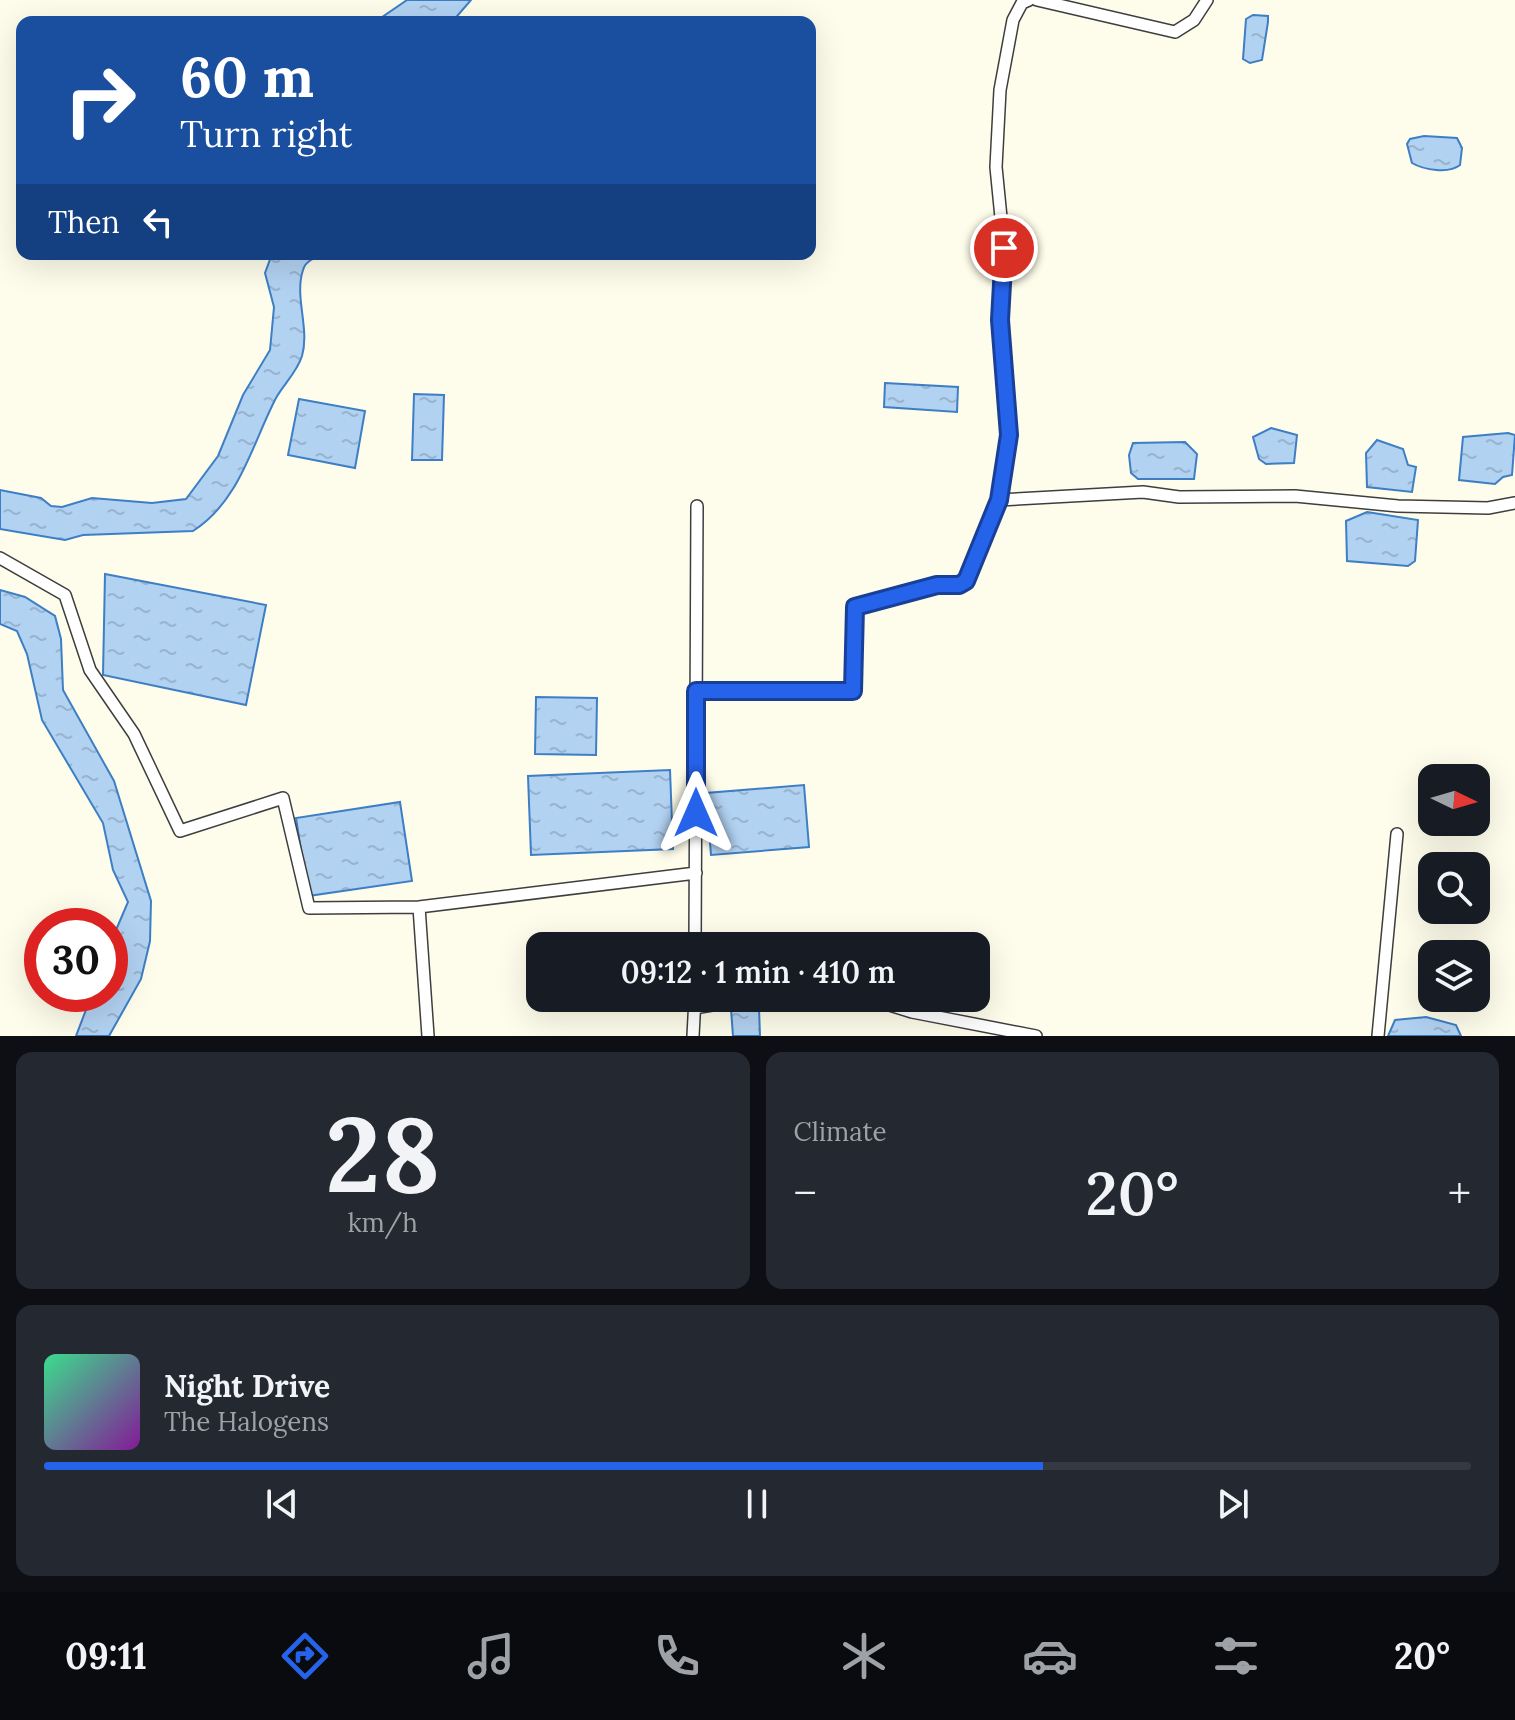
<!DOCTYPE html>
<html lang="en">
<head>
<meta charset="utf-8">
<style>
	body { margin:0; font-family:Lora,serif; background:#242831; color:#f1f3f6; height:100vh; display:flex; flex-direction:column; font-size:30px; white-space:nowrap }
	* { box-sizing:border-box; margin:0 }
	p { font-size:26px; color:#9ea1a6 }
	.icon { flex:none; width:44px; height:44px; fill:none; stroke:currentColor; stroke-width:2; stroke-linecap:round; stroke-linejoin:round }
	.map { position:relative; height:1036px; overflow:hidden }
	.drawer { display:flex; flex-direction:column; gap:16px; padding:16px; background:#0d0f14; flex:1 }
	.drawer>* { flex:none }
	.guide { position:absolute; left:16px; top:16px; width:800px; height:244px; border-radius:16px; box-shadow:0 8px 32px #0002; background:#1a4fa0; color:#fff; overflow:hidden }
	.needle { width:52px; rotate:95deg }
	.tools { position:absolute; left:1418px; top:764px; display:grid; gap:16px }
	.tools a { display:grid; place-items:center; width:72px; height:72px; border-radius:16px; background:#171b24; box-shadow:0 8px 32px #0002; font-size:40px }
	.speed { position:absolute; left:24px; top:908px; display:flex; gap:16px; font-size:40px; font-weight:700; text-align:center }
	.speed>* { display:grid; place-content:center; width:104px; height:104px; border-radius:50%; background:#171b24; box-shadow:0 8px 32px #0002; line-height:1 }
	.speed .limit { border:12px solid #d22; background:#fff; color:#111 }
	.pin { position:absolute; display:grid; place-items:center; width:68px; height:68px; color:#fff; margin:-34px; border:4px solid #fff; border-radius:50%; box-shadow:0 2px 8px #0007 }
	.me { position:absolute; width:88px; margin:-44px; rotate:0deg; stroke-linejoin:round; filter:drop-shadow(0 0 6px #0008) }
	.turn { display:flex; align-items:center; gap:28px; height:168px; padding:0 32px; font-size:36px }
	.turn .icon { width:104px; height:104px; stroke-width:2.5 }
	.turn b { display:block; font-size:56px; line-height:68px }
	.then { display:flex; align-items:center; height:76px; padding:0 32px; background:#0003; gap:16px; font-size:30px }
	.big { font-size:60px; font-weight:600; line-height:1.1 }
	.drawer .tile { flex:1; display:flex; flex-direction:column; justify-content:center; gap:12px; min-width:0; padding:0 28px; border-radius:16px; background:#242831 }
	.drawer .dial { align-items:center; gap:0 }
	.dial b { font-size:104px; line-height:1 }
	.song { display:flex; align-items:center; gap:24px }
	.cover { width:96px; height:96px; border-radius:12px; background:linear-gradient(135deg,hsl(150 70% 55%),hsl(290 70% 35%)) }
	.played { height:8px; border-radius:4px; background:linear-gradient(90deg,#2563eb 70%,#363941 70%) }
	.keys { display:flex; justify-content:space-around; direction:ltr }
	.heat { display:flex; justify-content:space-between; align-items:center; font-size:44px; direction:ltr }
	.drawer .tiles { flex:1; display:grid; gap:16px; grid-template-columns:1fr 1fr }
	.tile:last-child { grid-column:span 2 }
	.trip { position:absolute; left:526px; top:932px; width:464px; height:80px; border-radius:16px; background:#171b24; box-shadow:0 8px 32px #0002; font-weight:600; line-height:80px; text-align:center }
	.dock { display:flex; height:128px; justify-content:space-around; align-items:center; background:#090b0e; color:#9ea1a6 }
	.dock .icon { width:56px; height:56px }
	.dock .selected { color:#2563eb }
	.dock b { font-size:36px; color:#f1f3f6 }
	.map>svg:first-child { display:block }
	.water { fill:url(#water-ripples); stroke:#3d7ec4; stroke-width:2 }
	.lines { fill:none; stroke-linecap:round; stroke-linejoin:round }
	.minor-casing { stroke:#3e3e3e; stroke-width:14 }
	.minor { stroke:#fff; stroke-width:11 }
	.route-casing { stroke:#184099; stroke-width:20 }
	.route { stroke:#2563eb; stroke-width:14 }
</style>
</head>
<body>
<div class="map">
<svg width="1515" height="1036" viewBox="0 0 1515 1036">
	<defs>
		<pattern id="water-ripples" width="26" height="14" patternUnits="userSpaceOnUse" patternTransform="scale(2)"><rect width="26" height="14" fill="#b2d2f2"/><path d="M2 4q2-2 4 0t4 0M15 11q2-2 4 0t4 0" fill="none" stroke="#98b3ce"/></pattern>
	</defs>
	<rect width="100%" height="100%" fill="#fefcea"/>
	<path class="water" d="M 407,0 L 471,0 L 452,22 L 375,22 Z
		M 1253,15 L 1268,16 L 1268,22 L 1262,60 L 1250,63 L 1243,59 L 1246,19 Z
		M 1424,136 L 1457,138 L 1462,148 L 1460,165 C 1449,174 1424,170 1412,163 L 1407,144 L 1410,139 Z
		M 272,254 L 327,254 C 318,257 306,259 303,270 C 294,297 310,328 302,356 C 297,372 284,384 276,398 C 252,444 240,501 193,531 L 83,535 L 65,540 L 0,529 L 0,490 L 41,498 L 51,506 L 62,507 L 92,498 L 152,503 L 186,499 L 218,456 L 243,395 L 270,350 L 274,307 L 265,273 Z
		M 885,383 L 958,387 L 957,412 L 884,407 Z
		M 414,394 L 444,395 L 442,460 L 412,460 Z
		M 299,399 L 365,411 L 355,468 L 288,455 Z
		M 1271,428 L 1297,435 L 1294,463 L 1266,464 L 1259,459 L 1253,437 Z
		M 1508,433 L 1515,435 L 1512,475 L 1503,477 L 1495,484 L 1459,480 L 1463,437 Z
		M 1377,440 L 1403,449 L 1408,465 L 1416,467 L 1412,492 L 1367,487 L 1366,453 Z
		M 1185,442 L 1197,454 L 1194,479 L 1138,479 L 1131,473 L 1129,455 L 1133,443 Z
		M 1367,512 L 1418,520 L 1415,561 L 1408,566 L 1347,561 L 1346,521 Z
		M 105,574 L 266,605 L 246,705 L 103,675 Z
		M 0,590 L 25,597 L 55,616 L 61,639 L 63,690 L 114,781 L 151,901 L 150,941 L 141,979 L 109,1036 L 76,1036 L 92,994 L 110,994 L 110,944 L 128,902 L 113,870 L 103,823 L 42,720 L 27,654 L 17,631 L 0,624 Z
		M 536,697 L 597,698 L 596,755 L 535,754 Z
		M 670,770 L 673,849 L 531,855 L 528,776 Z
		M 804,785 L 809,847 L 711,855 L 706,793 Z
		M 400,802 L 412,881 L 308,896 L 296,818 Z
		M 759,1008 L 760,1036 L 733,1036 L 731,1009 Z
		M 1426,1017 L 1456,1025 L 1461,1036 L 1388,1036 L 1395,1020 Z"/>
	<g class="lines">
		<g class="minor-casing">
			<path id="minor" d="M 1037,0 L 1175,32 L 1194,20 L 1207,0
				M 999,500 L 1009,435 L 1000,320 L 1004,248 L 996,167 L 1000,90 L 1013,20 L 1022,3 L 1029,0
				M 0,558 L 65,595 L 90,670 L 134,734 L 180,831 L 283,798 L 309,908 L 419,907 L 696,873
				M 696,691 L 853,691 L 855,607 L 937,585 L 959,585 L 966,581 L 999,500 L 1143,492 L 1179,497 L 1295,496 L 1398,506 L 1488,508 L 1515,503
				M 419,907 L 428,1036
				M 695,946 L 697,506
				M 867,998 L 912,1012 L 1036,1036
				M 694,1008 L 754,998
				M 693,1036 L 695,998
				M 1378,1036 L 1397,834"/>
		</g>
		<use href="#minor" class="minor"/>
	</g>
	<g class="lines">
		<g class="route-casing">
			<path id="route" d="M 696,813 L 696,691 L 853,691 L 855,607 L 937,585 L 959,585 L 966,581 L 999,500 L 1009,435 L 1000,320 L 1004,248"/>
		</g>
		<use href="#route" class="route"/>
	</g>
</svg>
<div class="tools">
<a><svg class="needle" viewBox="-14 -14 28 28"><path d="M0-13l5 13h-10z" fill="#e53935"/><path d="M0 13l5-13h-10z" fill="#9ea1a6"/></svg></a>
<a><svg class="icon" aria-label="search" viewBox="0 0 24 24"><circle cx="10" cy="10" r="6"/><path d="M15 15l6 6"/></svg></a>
<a><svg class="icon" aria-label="layers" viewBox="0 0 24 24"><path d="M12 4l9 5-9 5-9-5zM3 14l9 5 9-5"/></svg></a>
</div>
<div class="speed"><div class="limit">30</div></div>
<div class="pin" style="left:1004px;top:248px;background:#d93025"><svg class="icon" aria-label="arrive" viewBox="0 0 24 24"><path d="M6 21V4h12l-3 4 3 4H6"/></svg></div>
<svg class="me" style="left:696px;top:813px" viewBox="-20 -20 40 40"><path d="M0-17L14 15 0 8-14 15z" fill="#2563eb" stroke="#fff" stroke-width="4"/></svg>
<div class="trip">09:12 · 1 min · 410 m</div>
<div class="guide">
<div class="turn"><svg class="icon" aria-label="right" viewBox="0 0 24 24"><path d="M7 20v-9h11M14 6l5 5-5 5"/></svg><div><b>60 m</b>Turn right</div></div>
<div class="then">Then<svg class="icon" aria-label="left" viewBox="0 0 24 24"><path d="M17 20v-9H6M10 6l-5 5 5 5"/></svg></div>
</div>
</div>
<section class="drawer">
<div class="tiles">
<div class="tile dial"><b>28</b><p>km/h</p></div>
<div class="tile"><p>Climate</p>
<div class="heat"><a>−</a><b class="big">20°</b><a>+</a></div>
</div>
<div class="tile">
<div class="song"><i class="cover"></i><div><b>Night Drive</b><p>The Halogens</p></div></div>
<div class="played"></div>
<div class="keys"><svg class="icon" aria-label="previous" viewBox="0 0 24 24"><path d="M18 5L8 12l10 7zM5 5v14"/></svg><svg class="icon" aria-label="pause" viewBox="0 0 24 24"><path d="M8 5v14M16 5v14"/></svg><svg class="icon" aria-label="next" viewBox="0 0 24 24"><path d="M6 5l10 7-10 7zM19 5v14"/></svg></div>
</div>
</div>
</section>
<nav class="dock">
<b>09:11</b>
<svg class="icon selected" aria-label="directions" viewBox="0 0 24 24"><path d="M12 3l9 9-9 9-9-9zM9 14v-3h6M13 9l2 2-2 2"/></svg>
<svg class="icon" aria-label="music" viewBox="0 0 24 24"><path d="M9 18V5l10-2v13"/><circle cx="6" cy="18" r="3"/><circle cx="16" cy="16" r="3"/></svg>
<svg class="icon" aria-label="phone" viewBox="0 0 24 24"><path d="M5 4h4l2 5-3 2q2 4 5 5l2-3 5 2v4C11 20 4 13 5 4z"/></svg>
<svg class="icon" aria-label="climate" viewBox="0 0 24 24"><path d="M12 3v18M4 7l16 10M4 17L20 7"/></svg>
<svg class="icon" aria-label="car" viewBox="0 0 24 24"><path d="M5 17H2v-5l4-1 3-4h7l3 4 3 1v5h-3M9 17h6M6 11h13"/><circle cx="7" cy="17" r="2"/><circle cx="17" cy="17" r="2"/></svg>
<svg class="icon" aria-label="filters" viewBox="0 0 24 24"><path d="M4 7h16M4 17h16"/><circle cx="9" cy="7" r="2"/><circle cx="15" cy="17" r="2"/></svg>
<b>20°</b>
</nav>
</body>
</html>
